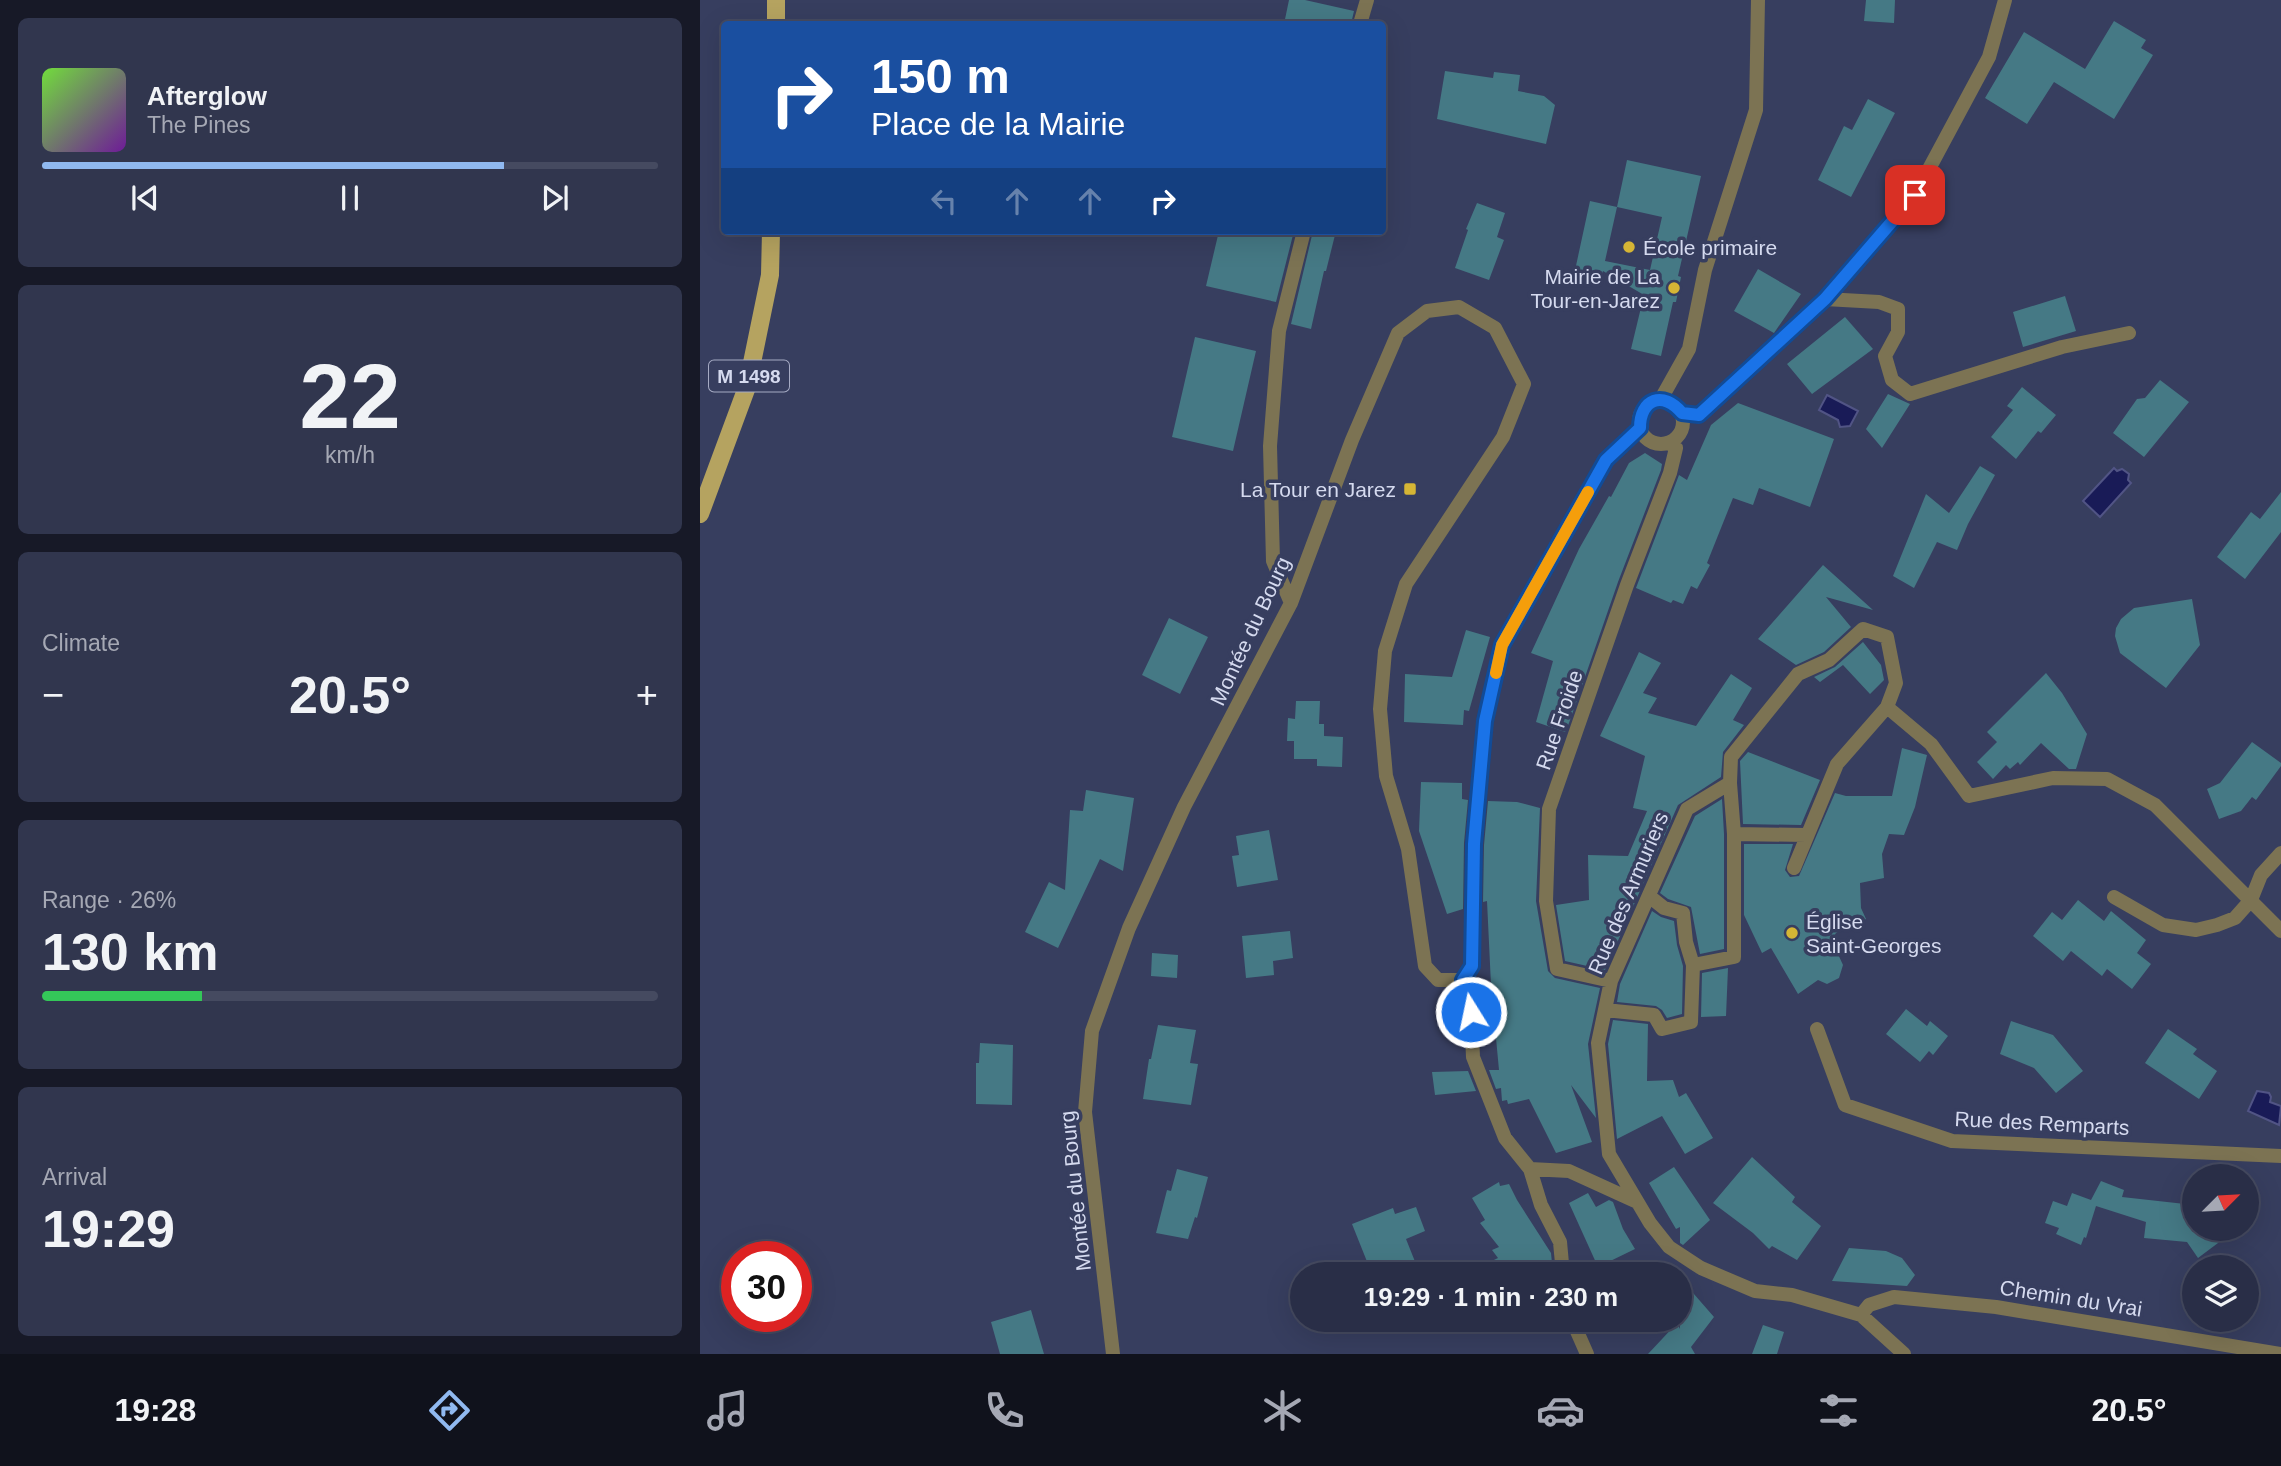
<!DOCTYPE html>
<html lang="en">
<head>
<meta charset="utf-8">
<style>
	body { margin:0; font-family:Arial,sans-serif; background:#31364e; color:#f1f3f6; height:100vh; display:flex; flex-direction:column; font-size:26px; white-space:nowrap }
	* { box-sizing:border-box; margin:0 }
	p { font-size:23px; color:#a5a8b4 }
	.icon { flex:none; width:38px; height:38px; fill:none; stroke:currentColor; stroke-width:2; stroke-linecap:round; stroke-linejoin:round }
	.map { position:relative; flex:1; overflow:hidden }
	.panel { display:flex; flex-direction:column; gap:18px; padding:18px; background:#171927; width:700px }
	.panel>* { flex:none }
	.guide { position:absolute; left:21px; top:21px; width:665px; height:214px; border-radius:7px; box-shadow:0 7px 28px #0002,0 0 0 2px #454a60; background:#1a4fa0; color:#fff; overflow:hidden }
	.needle { width:46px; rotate:66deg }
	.buttons { position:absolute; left:1482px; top:1164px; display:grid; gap:14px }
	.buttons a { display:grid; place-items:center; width:77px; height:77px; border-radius:50%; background:#292e47; box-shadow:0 7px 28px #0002,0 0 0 2px #454a60; font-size:35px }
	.speed { position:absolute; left:21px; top:1241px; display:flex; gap:14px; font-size:35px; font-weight:700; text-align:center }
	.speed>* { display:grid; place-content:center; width:91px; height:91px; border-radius:50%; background:#292e47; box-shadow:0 7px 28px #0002,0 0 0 2px #454a60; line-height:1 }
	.speed .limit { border:10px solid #d22; background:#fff; color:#111 }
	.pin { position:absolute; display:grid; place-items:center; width:60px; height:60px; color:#fff; margin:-30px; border-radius:14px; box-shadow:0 4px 10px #0006 }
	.me { position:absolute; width:77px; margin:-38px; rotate:350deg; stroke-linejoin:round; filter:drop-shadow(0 0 5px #0008) }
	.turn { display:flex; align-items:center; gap:24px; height:147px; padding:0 35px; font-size:32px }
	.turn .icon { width:91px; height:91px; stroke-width:2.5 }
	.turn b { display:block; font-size:49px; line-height:60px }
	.lanes { display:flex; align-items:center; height:66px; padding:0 35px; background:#0003; justify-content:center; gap:35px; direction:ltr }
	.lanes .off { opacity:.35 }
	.big { font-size:52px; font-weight:700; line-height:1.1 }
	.panel .widget { flex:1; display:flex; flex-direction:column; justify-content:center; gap:10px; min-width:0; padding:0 24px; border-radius:10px; background:#31364e }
	.panel .dial { align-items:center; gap:0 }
	.dial b { font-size:91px; line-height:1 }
	.song { display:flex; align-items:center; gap:21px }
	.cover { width:84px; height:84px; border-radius:10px; background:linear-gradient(135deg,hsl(100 70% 55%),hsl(280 70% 35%)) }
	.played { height:7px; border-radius:4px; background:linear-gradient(90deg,#90b9f0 75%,#454a60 75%) }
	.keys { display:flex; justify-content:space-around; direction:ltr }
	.heat { display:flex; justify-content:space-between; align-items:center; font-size:38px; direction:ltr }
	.charge { height:10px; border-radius:5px; background:linear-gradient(90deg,#34c759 26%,#454a60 0) }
	.trip { position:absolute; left:590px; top:1262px; width:402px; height:70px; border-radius:35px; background:#292e47; box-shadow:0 7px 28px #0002,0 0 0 2px #454a60; font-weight:700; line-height:70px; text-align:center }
	.menu { display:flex; height:112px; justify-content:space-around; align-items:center; background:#10121c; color:#a5a8b4 }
	.menu .icon { width:49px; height:49px }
	.menu .active { color:#90b9f0 }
	.menu b { font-size:32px; color:#f1f3f6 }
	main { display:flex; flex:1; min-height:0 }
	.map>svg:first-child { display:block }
	.water { fill:#191b57; stroke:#515485; stroke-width:2 }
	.building { fill:#457985; fill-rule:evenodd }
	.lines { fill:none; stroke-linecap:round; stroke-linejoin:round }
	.street { stroke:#7c7353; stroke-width:14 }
	.primary { stroke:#b5a360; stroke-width:18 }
	.route-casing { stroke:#114b97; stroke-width:18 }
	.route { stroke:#1a73e8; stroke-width:12 }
	.slow { stroke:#f59e0b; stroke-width:12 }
	.poi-dot { fill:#d5b535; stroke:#373e5f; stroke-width:2.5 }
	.labels { text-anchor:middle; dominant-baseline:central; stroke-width:7; stroke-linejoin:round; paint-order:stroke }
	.shield { fill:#373e5f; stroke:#a6abc4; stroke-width:2 }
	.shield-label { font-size:19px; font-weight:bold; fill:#d5daef }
	.poi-label { font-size:21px; fill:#d5daef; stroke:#373e5f; text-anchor:start }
	.street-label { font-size:21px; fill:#d5daef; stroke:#373e5f }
</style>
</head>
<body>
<main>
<section class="panel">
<div class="widget">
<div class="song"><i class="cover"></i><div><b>Afterglow</b><p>The Pines</p></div></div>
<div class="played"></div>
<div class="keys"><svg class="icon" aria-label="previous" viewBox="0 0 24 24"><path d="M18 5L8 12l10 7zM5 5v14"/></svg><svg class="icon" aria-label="pause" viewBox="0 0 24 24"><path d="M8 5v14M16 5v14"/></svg><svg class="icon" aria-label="next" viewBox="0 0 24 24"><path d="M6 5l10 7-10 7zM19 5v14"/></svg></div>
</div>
<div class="widget dial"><b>22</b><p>km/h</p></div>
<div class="widget"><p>Climate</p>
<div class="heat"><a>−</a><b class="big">20.5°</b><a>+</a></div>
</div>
<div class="widget"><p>Range · 26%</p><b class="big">130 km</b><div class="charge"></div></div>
<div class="widget"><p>Arrival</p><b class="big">19:29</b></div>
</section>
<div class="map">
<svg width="1581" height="1354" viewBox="0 0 1581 1354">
	<rect width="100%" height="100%" fill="#373e5f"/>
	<path class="water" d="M 1127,395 L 1158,411 L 1150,426 L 1140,427 L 1138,420 L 1119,410 Z
		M 1414,468 L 1417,471 L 1422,469 L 1429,474 L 1428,480 L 1431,483 L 1400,517 L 1383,501 Z
		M 1557,1091 L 1569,1093 L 1571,1097 L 1570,1102 L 1581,1106 L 1579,1125 L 1548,1111 Z"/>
	<path class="building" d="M 589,0 L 605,0 L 654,11 L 651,24 L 584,24 Z
		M 1166,0 L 1195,0 L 1194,23 L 1164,21 Z
		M 1414,21 L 1446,40 L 1441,48 L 1453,55 L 1414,119 L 1354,82 L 1327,124 L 1285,98 L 1324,32 L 1385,69 Z
		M 745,71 L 793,78 L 794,72 L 820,75 L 818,91 L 844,96 L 855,105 L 846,144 L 737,119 Z
		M 1168,99 L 1195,113 L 1151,197 L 1118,180 L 1144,126 L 1152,130 Z
		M 927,160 L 1001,176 L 978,276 L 981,277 L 976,302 L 973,302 L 961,356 L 931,349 L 944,295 L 903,271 L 901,281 L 874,275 L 890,201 L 917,207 ZM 917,207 L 962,217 L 950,270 L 905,261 Z
		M 777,203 L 805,213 L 797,237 L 804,240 L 789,280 L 755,268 L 768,230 L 766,229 Z
		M 519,231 L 594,231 L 576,302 L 506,286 Z
		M 613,231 L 636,231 L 626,271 L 624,271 L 611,329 L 591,324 Z
		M 1058,269 L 1101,294 L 1074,333 L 1034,311 Z
		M 1365,296 L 1376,331 L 1323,347 L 1313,312 Z
		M 1145,317 L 1173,349 L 1112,394 L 1087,364 Z
		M 495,337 L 556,351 L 533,451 L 472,437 Z
		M 1460,380 L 1489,402 L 1444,457 L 1413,433 L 1437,399 L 1445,398 Z
		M 1322,387 L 1356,415 L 1341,433 L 1338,431 L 1316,459 L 1291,437 L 1313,410 L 1307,406 Z
		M 1188,394 L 1210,404 L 1182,448 L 1166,429 Z
		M 1038,403 L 1134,439 L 1110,507 L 1059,488 L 1053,505 L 1033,498 L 1007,563 L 1010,565 L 997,589 L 991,586 L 983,604 L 973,600 L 971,603 L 936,588 L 979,475 L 987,480 L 1011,425 Z
		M 945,453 L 962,464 L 961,470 L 918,582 L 869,723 L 865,732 L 836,722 L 853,661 L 831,653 L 879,549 L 909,496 L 911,497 L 929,463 Z
		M 1280,466 L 1295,475 L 1268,524 L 1257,550 L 1237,542 L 1214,588 L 1193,576 L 1226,494 L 1249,513 Z
		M 1581,492 L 1581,532 L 1545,579 L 1517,557 L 1551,512 L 1560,519 Z
		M 1123,565 L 1173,610 L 1126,597 L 1151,627 L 1124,652 L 1096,665 L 1058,639 Z
		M 1492,599 L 1500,645 L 1466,688 L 1420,653 L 1415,636 L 1416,628 L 1421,619 L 1434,608 Z
		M 469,618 L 508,637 L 480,694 L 442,675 Z
		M 766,630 L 790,637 L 769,711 L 764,710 L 763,725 L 704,722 L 705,674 L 752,677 Z
		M 1163,642 L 1181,665 L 1184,680 L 1170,694 L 1143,665 L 1120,682 L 1114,677 L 1135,667 Z
		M 939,652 L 961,663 L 943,693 L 957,698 L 948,713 L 996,726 L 1031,674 L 1052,688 L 1033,720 L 1044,725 L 1023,752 L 1021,777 L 978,805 L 905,970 L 865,961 L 856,905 L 889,900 L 888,855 L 928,856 L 947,811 L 933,808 L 945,756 L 900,736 Z
		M 1346,673 L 1362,693 L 1387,734 L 1376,769 L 1369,769 L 1341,743 L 1320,765 L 1318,762 L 1310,769 L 1306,765 L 1293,779 L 1277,762 L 1297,742 L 1287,732 Z
		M 596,701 L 620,701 L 619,724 L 624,724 L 624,736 L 643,737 L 642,767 L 617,766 L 617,759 L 594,759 L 594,741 L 587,741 L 588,718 L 595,719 Z
		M 1552,742 L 1581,763 L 1581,766 L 1556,800 L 1552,797 L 1541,811 L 1519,819 L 1507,789 L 1520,783 Z
		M 1202,748 L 1227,755 L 1215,807 L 1204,835 L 1189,834 L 1182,854 L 1184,878 L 1160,883 L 1161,908 L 1166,919 L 1140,930 L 1135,934 L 1136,937 L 1131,939 L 1143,965 L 1139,978 L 1127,984 L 1118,980 L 1098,994 L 1071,948 L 1062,953 L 1044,915 L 1044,844 L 1093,844 L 1085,870 L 1090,877 L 1099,876 L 1135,793 L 1146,796 L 1192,796 Z
		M 1048,752 L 1120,780 L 1101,825 L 1043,824 L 1040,761 Z
		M 721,782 L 762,783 L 762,799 L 768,800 L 764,843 L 763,909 L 747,914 L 719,831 Z
		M 386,790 L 434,798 L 423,871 L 400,859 L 358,948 L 325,932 L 349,882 L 365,890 L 370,810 L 383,811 Z
		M 1022,799 L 1024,834 L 1024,949 L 1000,954 L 991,907 L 968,899 L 960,893 L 995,816 Z
		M 788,801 L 817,802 L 840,808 L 836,901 L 848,971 L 855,978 L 900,988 L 888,1044 L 896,1118 L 871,1085 L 892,1142 L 856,1153 L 829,1099 L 808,1104 L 807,1100 L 802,1101 L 801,1088 L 796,1089 L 789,1070 L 799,1070 L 791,985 L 787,901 L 783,902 L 784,845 Z
		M 569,830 L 578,880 L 537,887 L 532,856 L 539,855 L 536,836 Z
		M 1378,900 L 1404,921 L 1411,911 L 1446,940 L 1437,953 L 1451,964 L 1432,989 L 1407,969 L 1402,976 L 1371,951 L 1363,961 L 1333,936 L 1352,912 L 1362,920 Z
		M 952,911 L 961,917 L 974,921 L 977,945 L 983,966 L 982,1014 L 967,1018 L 962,1010 L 956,1006 L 917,1002 L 920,984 Z
		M 590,931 L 593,958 L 573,961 L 574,975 L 546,978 L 542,936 Z
		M 452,953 L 478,955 L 477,978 L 451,976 Z
		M 1028,968 L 1026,1016 L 1001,1017 L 1002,973 Z
		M 1206,1009 L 1227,1026 L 1230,1021 L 1248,1036 L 1233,1055 L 1229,1051 L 1220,1062 L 1186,1034 Z
		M 913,1020 L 948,1024 L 947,1081 L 973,1080 L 979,1097 L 986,1093 L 1013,1138 L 985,1154 L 962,1116 L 917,1139 L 908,1044 Z
		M 1311,1021 L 1353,1035 L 1383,1071 L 1356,1093 L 1334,1068 L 1300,1054 Z
		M 458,1025 L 496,1030 L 490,1063 L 498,1064 L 491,1105 L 443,1099 L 449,1059 L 451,1059 Z
		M 1468,1029 L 1497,1049 L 1493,1054 L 1517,1071 L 1499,1099 L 1445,1063 Z
		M 280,1043 L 313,1045 L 312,1105 L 276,1104 L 276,1063 L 279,1063 Z
		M 768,1071 L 776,1091 L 735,1095 L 732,1072 Z
		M 1052,1157 L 1095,1197 L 1092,1202 L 1121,1226 L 1097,1260 L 1072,1246 L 1069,1249 L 1053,1233 L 1013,1203 Z
		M 974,1167 L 1010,1220 L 983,1245 L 980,1243 L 980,1227 L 976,1229 L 949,1183 Z
		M 477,1169 L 508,1177 L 497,1218 L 495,1217 L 488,1239 L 456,1233 L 467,1190 L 471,1191 Z
		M 1401,1181 L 1424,1190 L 1422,1197 L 1494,1205 L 1494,1228 L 1538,1228 L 1498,1258 L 1487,1242 L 1444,1238 L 1446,1222 L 1396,1206 L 1386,1238 L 1384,1237 L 1381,1245 L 1356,1234 L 1359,1228 L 1345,1223 L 1353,1201 L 1367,1206 L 1372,1193 L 1391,1200 Z
		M 799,1182 L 800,1186 L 809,1184 L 817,1200 L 851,1253 L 852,1263 L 836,1274 L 765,1274 L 798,1258 L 792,1250 L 799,1247 L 780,1223 L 785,1220 L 772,1198 Z
		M 888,1193 L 896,1207 L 909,1200 L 913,1202 L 923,1229 L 935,1249 L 898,1267 L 869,1203 Z
		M 716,1207 L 725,1231 L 706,1239 L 720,1274 L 672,1274 L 652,1224 L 693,1208 L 695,1214 Z
		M 1149,1248 L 1186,1251 L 1202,1258 L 1215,1275 L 1207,1286 L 1132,1281 Z
		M 980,1278 L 1014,1317 L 991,1347 L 995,1354 L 948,1354 L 977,1323 L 980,1329 Z
		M 331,1310 L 344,1354 L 300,1354 L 291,1322 Z
		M 1063,1325 L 1084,1332 L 1077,1354 L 1052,1354 Z"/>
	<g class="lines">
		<path class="street" d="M 660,24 L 667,0
			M 1125,299 L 1179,302 L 1198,309 L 1198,332 L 1185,356 L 1192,380 L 1210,394 L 1362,347 L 1429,333
			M 961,399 L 989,349 L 1005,270 L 1056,110 L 1058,0
			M939 422a22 22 0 1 1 44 0a22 22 0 1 1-44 0Z
			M 982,413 L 999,415 L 1125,299 L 1215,195 L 1289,57 L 1305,0
			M 591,603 L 573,561 L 570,446 L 579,331 L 604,231
			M 1030,783 L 987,809 L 911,981 L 898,1043 L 909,1154 L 950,1223 L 969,1247 L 1001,1268 L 1055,1291 L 1092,1295 L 1161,1315 L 1204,1354
			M 1034,834 L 1106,835
			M 1094,868 L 1137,764 L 1187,707
			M 1414,897 L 1463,925 L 1496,930 L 1517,925 L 1535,918 L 1551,900 L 1561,875 L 1581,853
			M 993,965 L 1034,957 L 1034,834 L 1030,783 L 1031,757 L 1098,674 L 1129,660 L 1163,629 L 1187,637 L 1196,683 L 1187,707 L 1231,744 L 1269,796 L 1353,778 L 1407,779 L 1455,805 L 1581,931
			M 911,981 L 857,969 L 846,901 L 849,809 L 927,585 L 970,473 L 976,448 L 969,443
			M 905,1010 L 954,1015 L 962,1029 L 991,1022 L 993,965 L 986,942 L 983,913 L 964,908 L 949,896
			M 1117,1029 L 1145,1105 L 1252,1141 L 1581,1156
			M 830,1169 L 869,1171 L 937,1202
			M 863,1274 L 860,1242 L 841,1205 L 830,1169 L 805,1138 L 773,1057 L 771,1012 L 763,980 L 772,966 L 774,844 L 785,721 L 802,645 L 906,460 L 940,428
			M 1161,1315 L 1169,1305 L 1194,1297 L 1296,1307 L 1580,1354
			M 872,1320 L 887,1354
			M 413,1354 L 385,1112 L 392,1031 L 429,928 L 484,807 L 591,603 L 652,440 L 698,333 L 727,311 L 759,307 L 795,328 L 824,384 L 803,437 L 706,584 L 685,651 L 680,709 L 686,776 L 708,849 L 725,966 L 738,980 L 763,980"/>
		<path class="primary" d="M 76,0 L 76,24
			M 0,514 L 47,387 L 70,275 L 71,231"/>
	</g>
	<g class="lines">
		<g class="route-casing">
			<path id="route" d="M 771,1012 L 763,980 L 772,966 L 774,844 L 785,721 L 802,645 L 906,460 L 940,428 C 940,399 963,390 982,413 L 999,415 L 1125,299 L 1215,195"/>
		</g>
		<use href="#route" class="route"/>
		<path class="slow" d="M 796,673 L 802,645 L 888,492"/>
	</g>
	<g class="poi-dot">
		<circle cx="929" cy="247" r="7"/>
		<circle cx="974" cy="288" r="7"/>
		<rect x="703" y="482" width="14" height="14" rx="3.5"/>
		<circle cx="1092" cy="933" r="7"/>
	</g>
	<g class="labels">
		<rect class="shield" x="9" y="360.5" width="80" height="31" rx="5"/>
		<g class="shield-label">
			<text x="49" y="376">M 1498</text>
		</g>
		<g class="poi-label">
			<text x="943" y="247">École primaire</text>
			<text x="960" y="276" text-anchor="end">Mairie de La<tspan x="960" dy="24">Tour-en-Jarez</tspan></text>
			<text x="696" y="489" text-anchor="end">La Tour en Jarez</text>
			<text x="1106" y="921">Église<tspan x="1106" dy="24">Saint-Georges</tspan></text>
		</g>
		<g class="street-label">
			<text transform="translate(550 631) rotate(-65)">Montée du Bourg</text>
			<text transform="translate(859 720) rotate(-71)">Rue Froide</text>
			<text transform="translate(928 893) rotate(-67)">Rue des Armuriers</text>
			<text transform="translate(1342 1123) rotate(3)">Rue des Remparts</text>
			<text transform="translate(375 1191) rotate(-96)">Montée du Bourg</text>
			<text transform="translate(1371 1298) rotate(9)">Chemin du Vrai</text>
		</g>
	</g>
</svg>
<div class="buttons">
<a><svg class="needle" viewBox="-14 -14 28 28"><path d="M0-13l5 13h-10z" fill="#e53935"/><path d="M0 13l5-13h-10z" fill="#a5a8b4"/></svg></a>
<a><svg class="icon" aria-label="layers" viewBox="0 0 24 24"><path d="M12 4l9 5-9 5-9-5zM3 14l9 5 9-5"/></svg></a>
</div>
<div class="speed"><div class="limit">30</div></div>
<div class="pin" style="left:1215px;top:195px;background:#d93025"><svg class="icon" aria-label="arrive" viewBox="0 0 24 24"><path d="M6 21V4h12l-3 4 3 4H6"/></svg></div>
<svg class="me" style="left:771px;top:1012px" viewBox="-20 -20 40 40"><circle r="17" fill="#1a73e8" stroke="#fff" stroke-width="3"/><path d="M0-11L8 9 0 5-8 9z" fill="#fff"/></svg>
<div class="trip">19:29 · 1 min · 230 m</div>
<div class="guide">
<div class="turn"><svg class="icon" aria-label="right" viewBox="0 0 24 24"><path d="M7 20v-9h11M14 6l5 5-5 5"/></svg><div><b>150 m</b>Place de la Mairie</div></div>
<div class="lanes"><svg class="icon off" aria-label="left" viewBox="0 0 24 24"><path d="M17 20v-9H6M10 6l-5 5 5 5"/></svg><svg class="icon off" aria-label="ahead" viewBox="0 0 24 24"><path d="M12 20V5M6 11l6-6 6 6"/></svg><svg class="icon off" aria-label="ahead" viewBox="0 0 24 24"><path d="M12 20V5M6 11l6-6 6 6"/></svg><svg class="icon" aria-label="right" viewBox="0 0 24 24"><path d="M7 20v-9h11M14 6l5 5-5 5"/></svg></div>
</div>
</div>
</main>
<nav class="menu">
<b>19:28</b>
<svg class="icon active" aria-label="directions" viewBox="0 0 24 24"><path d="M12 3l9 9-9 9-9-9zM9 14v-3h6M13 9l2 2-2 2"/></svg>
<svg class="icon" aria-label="music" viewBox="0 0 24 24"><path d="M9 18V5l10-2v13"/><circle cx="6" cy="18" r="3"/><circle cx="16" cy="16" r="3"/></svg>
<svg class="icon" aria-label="phone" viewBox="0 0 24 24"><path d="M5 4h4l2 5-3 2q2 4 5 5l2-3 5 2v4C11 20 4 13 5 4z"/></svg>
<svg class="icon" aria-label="climate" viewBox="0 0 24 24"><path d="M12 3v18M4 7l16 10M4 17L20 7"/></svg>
<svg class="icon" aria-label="car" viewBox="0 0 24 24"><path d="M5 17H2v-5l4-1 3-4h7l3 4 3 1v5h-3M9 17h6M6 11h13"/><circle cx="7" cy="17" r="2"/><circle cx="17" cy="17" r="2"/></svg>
<svg class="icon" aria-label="filters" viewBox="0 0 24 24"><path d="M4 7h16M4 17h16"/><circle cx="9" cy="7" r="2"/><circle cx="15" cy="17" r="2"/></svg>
<b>20.5°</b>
</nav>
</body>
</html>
